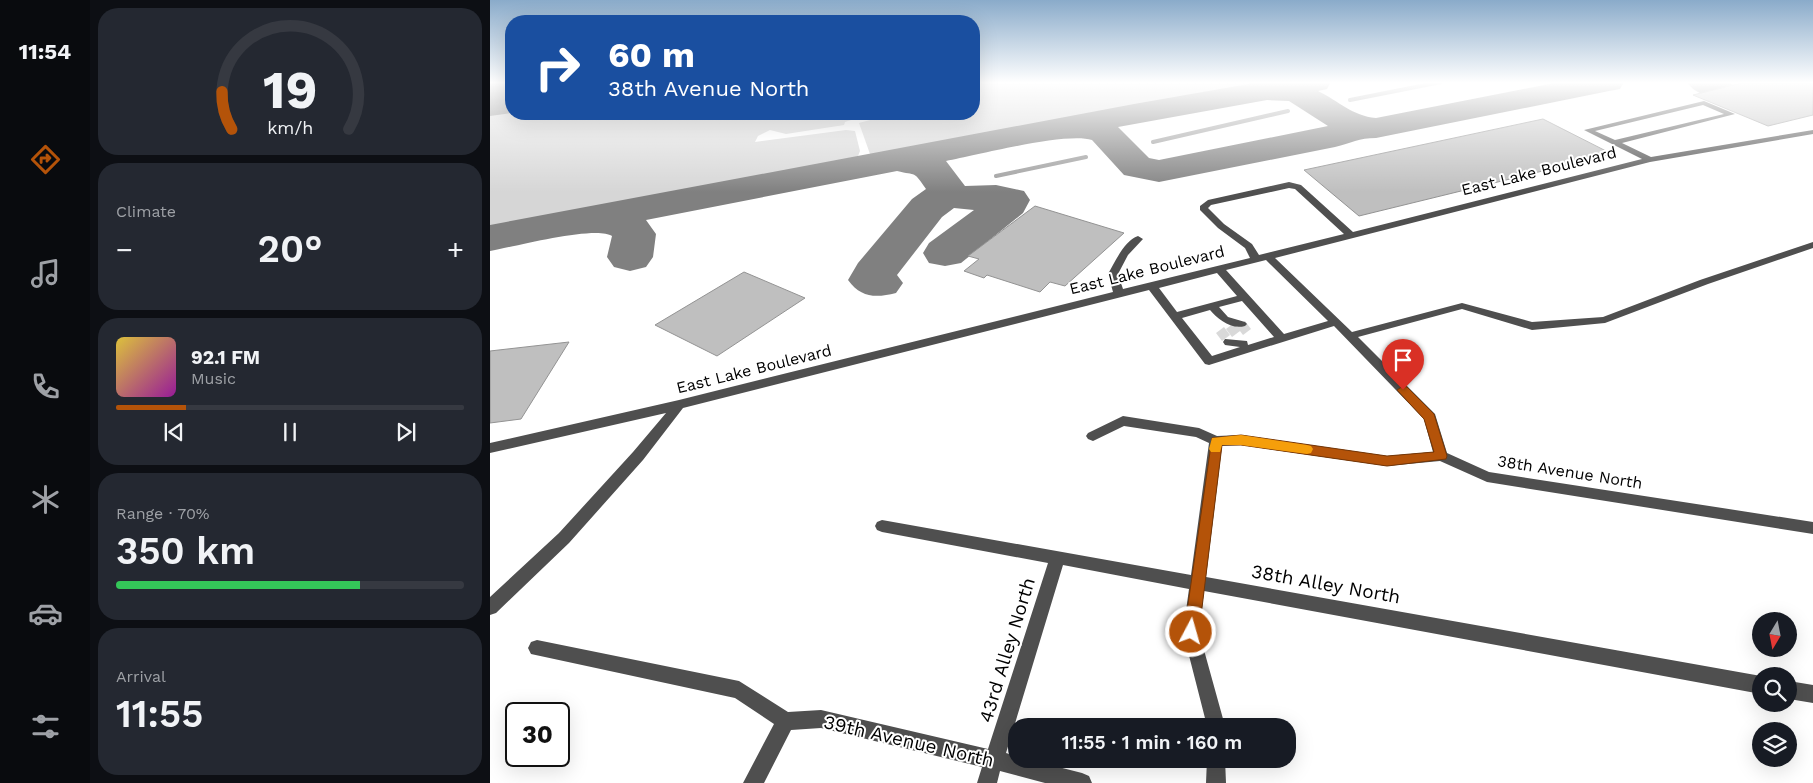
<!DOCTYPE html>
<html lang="en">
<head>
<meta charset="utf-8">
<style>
	body { margin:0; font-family:"Work Sans",sans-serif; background:#242831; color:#f1f3f6; height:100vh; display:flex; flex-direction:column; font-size:19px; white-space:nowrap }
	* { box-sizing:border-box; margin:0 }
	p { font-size:16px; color:#9ea1a6 }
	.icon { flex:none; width:28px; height:28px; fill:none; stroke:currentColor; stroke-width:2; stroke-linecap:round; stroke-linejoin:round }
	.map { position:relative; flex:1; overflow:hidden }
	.sheet { display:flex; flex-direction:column; gap:8px; padding:8px; background:#0d0f14; width:400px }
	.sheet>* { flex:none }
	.hud { position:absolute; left:15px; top:15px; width:475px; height:105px; border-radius:20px; box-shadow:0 5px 20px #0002; background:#1a4fa0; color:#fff; overflow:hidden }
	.needle { width:32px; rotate:190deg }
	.buttons { position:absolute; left:1262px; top:612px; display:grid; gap:10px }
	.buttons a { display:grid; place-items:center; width:45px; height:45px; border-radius:50%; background:#171b24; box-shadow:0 5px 20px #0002; font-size:25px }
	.speed { position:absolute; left:15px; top:702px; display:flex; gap:10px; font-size:25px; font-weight:700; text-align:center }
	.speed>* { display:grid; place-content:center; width:65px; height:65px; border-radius:50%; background:#171b24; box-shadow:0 5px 20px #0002; line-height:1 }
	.speed .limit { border:2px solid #111; border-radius:8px; background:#fff; color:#111 }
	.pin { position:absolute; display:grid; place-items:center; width:42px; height:42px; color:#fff; margin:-51px -21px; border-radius:50% 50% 50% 0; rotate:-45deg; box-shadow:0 0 5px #0007 }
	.pin .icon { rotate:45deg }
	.me { position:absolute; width:55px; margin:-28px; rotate:6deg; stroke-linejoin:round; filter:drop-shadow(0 0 4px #0008) }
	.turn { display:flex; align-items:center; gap:18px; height:105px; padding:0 20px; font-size:22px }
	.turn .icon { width:65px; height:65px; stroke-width:2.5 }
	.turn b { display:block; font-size:35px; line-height:42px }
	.big { font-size:38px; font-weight:600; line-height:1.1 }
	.sheet .card { flex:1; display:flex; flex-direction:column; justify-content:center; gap:8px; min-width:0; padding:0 18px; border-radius:20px; background:#242831 }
	.sheet .dial { align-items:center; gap:0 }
	.dial svg { height:130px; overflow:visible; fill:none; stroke:#363941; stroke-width:7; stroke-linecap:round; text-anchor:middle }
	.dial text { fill:#f1f3f6; stroke:none }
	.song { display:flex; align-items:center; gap:15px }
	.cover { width:60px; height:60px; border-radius:8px; background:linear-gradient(135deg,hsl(50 70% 55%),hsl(300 70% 35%)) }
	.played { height:5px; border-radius:2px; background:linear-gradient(90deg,#b45309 20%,#363941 20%) }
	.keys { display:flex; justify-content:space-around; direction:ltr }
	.heat { display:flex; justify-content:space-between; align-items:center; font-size:28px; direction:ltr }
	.charge { height:8px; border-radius:4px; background:linear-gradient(90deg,#34c759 70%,#363941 0) }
	.trip { position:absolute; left:518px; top:718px; width:288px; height:50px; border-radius:20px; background:#171b24; box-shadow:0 5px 20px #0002; font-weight:600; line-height:50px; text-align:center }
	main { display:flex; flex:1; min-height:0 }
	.tabs { display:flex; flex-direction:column; width:90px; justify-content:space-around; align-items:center; background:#090b0e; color:#9ea1a6 }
	.tabs .icon { width:35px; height:35px }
	.tabs .on { color:#b45309 }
	.tabs b { font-size:22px; color:#f1f3f6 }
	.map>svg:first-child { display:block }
	.green { fill:#d6d6d6 }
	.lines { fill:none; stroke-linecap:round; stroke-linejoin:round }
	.stream { stroke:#9d9d9d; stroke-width:4 }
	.taxiway { fill:#808080; fill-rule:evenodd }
	.runway { fill:#808080; fill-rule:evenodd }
	.building { fill:#bfbfbf; stroke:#939393 }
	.minor-tunnel { stroke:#d9d9d9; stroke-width:10; stroke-dasharray:10 5; stroke-linecap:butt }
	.minor { fill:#4f4f4f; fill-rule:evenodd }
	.route { fill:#b45309; stroke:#753606 }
	.slow { fill:#f59e0b }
	.labels { text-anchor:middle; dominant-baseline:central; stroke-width:4; stroke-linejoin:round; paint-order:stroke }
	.street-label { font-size:16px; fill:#000; stroke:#fff }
	.near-street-label { font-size:19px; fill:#000; stroke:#fff }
</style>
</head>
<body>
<main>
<nav class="tabs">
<b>11:54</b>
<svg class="icon on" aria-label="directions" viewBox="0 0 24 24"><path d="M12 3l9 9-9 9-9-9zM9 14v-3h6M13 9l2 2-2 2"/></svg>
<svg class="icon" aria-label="music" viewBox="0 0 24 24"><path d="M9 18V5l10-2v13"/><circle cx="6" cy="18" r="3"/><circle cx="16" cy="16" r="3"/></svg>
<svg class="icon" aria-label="phone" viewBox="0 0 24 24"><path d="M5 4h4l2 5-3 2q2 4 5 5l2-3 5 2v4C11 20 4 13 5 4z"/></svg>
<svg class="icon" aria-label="climate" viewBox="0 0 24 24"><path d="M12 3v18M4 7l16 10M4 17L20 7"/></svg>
<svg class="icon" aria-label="car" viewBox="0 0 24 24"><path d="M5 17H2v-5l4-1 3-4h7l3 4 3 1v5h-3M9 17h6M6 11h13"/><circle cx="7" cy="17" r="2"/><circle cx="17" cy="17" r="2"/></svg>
<svg class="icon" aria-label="filters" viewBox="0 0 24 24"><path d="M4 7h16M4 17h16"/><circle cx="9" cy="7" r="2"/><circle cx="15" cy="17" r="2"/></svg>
</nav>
<section class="sheet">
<div class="card dial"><svg viewBox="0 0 100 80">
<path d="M14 69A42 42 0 1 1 86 69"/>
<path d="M14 69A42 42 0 0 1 8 46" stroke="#b45309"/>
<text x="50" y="56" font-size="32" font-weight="700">19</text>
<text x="50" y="72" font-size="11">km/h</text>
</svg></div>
<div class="card"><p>Climate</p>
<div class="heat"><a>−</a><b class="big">20°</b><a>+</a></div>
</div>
<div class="card">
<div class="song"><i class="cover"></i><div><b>92.1 FM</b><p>Music</p></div></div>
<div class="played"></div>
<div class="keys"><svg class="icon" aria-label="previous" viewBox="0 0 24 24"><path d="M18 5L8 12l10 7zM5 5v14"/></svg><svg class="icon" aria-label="pause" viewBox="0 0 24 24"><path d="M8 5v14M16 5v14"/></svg><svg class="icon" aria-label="next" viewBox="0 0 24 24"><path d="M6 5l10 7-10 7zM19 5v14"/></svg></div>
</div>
<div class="card"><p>Range · 70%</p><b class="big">350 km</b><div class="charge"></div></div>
<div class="card"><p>Arrival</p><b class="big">11:55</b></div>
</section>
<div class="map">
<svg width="1323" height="783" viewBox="0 0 1323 783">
	<rect width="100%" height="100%" fill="#fff"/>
	<path class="green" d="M 484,82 L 778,82 L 386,155 L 380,154 L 369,123 L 395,116 L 394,114 L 484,114 Z
		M 21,108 L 21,114 L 360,114 L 361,120 L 355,122 L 354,125 L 296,134 L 280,130 L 268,136 L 265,142 L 356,130 L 365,131 L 370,151 L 368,156 L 361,160 L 0,227 L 0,111 Z"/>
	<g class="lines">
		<path class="stream" d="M 860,100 L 951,82
			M 663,142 L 798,111
			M 506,176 L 596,157"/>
		<path class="taxiway" d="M 770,82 L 841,82 L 837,89 L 828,91 C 849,101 862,116 886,118 L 1069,82 L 1134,82 L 1130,89 L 1119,91 L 886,138 C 869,138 861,143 845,147 L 669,182 L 634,175 L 602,140 C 575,132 488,155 456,161 L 475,186 L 506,185 L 534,191 L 540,200 L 533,213 L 471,263 L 455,266 L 439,263 L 433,253 L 439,243 L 484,210 L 464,208 L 452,217 L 407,275 L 413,283 L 406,293 C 386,298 371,298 358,280 L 368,263 L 422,199 L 436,189 C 423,170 427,176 407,171 L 156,220 L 166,234 L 163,257 L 156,267 L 140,271 L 124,267 L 117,257 L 122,236 C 106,225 23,247 0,251 L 0,225 L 644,104 ZM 777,100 L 799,101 L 838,126 L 669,160 L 659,158 L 628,127 Z
			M 1197,82 L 1240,82 L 1245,89 L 1240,96 C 1225,99 1206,96 1197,82 Z"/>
		<path class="runway" d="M 0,82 L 21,82 L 21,113 L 0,116 Z"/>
	</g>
	<path class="building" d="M 1256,82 L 1323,82 L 1323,115 L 1278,126 L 1203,95 Z
		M 1053,119 L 1122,154 L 869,216 L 814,170 Z
		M 545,206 L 634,233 L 575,286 L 560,282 L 550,292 L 497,275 L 494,278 L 474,271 L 489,259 L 478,256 Z
		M 254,272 L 315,298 L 227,356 L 165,325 Z
		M 79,342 L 31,419 L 0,423 L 0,351 Z"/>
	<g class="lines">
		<path class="minor-tunnel" d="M 751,324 L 760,336
			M 740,326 L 749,338
			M 730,330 L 739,342"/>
		<path class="minor" d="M 1214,101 L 1245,114 L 1132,143 L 1161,157 L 1323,130 L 1323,134 L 1160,162 L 785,258 L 862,332 L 972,303 L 1042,322 L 1113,317 L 1210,280 L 1323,242 L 1323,248 L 1218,284 L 1115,323 L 1042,330 L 972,309 L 868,337 L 945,414 L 957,453 L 999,472 L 1323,522 L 1323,534 L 997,482 L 950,461 L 897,466 L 751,445 L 732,446 L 716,577 L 1271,676 L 1271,694 L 714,591 L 709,632 L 735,726 L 717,726 L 693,632 L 699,589 L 573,565 L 516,753 L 526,756 L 526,759 L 537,759 L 592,773 L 599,776 L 602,783 L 555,783 L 510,771 L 507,783 L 487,783 L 492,767 L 331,728 L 301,730 L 274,783 L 253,783 L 284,724 L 245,698 L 41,654 L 38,648 L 41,642 L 47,640 L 249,681 L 298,712 L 331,710 L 498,749 L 558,563 L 392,532 L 387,530 L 385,526 L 387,522 L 392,520 L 701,575 L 719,443 L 706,437 L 634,426 L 603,441 L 598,439 L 596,436 L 598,433 L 633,416 L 709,428 L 727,436 L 751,435 L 897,456 L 943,452 L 934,419 L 844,326 L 719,365 L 715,364 L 659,290 L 193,408 L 153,460 L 79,543 L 6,613 L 0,615 L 0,597 L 69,533 L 143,452 L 176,413 L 0,453 L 0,443 L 189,400 L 623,292 L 618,274 C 625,262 634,241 648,236 L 653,239 L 638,255 L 628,274 L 633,289 L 760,258 L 755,248 L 728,228 L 710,210 L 710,206 L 718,200 L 799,182 L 811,185 L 863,232 L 1152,159 L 1094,130 ZM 1213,105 L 1234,114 L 1125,140 L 1105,131 ZM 799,188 L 805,189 L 854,234 L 769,255 L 762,244 L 734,224 L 718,208 L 721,205 ZM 776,260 L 838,321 L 794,334 L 736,270 ZM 727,273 L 747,296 L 687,312 L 669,288 ZM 752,301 L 784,337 L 758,345 L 757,341 L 735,339 L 733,342 L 735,345 L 750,347 L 722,356 L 692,318 L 720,310 C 728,319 741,330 755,326 L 757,324 L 755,322 L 738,317 L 729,307 Z
			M 1299,681 L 1323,685 L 1323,703 L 1299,699 Z
			M 717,759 L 735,759 L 736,783 L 716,783 Z"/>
	</g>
	<linearGradient id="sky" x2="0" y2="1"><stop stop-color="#8aabca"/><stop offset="0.43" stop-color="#fff"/><stop offset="1" stop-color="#fff" stop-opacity="0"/></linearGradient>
	<rect width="1323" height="192" fill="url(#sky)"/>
	<path class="route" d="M 913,386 L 917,387 L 944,414 L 957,456 L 956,459 L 897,466 L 751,445 L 732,445 L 709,632 L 707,637 L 701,639 L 696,637 L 694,632 L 722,438 L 751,435 L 897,456 L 944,452 L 934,419 L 907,390 Z"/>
	<path class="slow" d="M 751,435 L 817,445 L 821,446 L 823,449 L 821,453 L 817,454 L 751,445 L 732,445 L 730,452 L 721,452 L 719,449 L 722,438 Z"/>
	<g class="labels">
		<g class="street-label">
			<text transform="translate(1049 171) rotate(-14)">East Lake Boulevard</text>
			<text transform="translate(657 270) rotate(-14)">East Lake Boulevard</text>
			<text transform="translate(264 369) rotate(-14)">East Lake Boulevard</text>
			<text transform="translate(1080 472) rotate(9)">38th Avenue North</text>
		</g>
		<g class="near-street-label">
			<text transform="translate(836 584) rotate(10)">38th Alley North</text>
			<text transform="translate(517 650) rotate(-73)">43rd Alley North</text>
			<text transform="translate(419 741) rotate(13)">39th Avenue North</text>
		</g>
	</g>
</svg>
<div class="buttons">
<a><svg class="needle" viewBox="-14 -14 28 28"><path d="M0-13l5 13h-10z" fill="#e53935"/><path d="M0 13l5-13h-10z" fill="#9ea1a6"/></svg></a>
<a><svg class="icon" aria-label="search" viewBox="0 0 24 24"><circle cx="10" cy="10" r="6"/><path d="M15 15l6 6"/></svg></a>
<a><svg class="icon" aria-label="layers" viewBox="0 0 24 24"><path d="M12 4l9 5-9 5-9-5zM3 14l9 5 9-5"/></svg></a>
</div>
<div class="speed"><div class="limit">30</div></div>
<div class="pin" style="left:913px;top:390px;background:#d93025"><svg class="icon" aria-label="arrive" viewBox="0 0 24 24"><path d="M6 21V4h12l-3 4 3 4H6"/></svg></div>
<svg class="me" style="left:701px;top:632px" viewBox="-20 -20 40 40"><circle r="17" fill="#b45309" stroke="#fff" stroke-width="3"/><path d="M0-11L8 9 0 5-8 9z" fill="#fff"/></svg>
<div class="trip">11:55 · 1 min · 160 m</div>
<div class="hud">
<div class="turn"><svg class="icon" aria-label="right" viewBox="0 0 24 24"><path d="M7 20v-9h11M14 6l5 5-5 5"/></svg><div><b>60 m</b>38th Avenue North</div></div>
</div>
</div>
</main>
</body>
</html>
